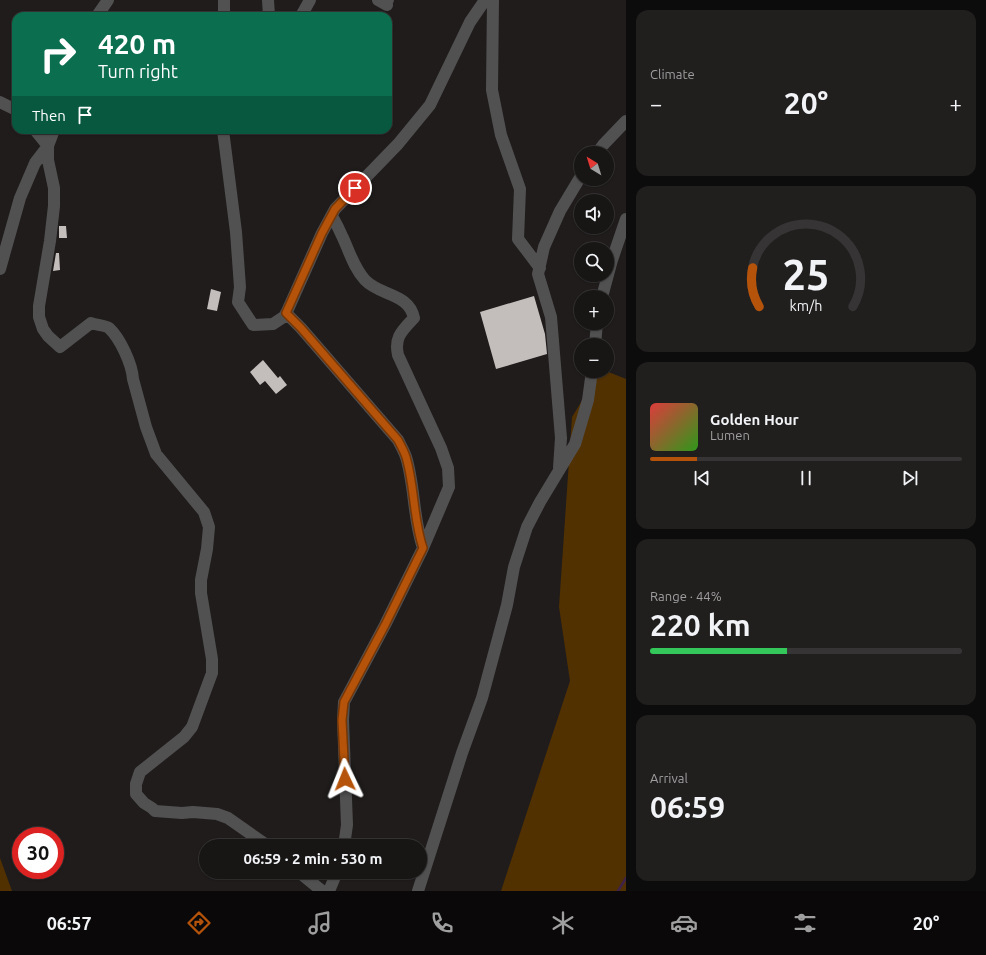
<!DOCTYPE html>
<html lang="en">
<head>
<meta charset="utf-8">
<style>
	body { margin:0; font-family:Ubuntu,sans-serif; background:#211e1e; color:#f1f3f6; height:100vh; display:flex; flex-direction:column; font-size:15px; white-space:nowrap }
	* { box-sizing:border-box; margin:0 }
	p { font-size:13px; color:#9f9fa0 }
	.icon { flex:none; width:22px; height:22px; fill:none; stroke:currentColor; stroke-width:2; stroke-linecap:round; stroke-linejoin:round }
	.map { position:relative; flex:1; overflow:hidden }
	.side { display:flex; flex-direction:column; gap:10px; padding:10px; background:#0d0c0c; width:360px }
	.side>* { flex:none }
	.hud { position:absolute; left:12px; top:12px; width:380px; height:122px; border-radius:12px; box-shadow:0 1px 3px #0004,0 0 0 1px #363434; background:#0b6e4f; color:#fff; overflow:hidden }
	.needle { width:26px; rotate:322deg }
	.buttons { position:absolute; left:574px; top:146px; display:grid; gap:8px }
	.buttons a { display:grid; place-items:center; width:40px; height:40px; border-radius:50%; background:#181515; box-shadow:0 1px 3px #0004,0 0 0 1px #363434; font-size:20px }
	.speed { position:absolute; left:12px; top:827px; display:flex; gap:8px; font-size:20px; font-weight:700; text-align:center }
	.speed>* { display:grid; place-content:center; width:52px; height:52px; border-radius:50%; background:#181515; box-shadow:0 1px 3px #0004,0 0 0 1px #363434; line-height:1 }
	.speed .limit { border:6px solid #d22; background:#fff; color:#111 }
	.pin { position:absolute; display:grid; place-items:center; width:34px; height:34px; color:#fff; margin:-17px; border:2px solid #fff; border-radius:50%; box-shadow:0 1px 4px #0007 }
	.me { position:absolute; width:44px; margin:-22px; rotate:358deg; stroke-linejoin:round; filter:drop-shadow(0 0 3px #0008) }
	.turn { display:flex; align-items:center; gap:14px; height:84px; padding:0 20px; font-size:18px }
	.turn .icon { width:52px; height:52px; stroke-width:2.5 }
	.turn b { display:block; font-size:28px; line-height:34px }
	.then { display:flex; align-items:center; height:38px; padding:0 20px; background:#0003; gap:8px; font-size:15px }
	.big { font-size:30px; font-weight:600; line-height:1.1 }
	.side .tile { flex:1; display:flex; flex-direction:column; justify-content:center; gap:6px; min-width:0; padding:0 14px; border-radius:12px; background:#211e1e }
	.side .dial { align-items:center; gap:0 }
	.dial svg { height:104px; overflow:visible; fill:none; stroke:#363434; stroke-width:7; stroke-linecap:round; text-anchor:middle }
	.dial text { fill:#f1f3f6; stroke:none }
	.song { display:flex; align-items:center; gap:12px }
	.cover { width:48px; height:48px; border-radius:6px; background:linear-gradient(135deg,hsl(0 70% 55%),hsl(110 70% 35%)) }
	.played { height:4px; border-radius:2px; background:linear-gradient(90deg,#b45309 15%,#363434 15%) }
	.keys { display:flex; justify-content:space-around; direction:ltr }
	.heat { display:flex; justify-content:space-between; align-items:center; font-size:22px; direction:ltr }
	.charge { height:6px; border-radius:3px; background:linear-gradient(90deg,#34c759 44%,#363434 0) }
	.trip { position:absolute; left:199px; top:839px; width:228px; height:40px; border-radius:20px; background:#181515; box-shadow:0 1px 3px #0004,0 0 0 1px #363434; font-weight:600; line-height:40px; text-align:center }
	.dock { display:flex; height:64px; justify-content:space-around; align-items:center; background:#0a0808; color:#9f9fa0 }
	.dock .icon { width:28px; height:28px }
	.dock .current { color:#b45309 }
	.dock b { font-size:18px; color:#f1f3f6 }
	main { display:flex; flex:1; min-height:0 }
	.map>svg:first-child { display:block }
	.green { fill:#513100 }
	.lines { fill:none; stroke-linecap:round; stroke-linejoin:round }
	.stream { stroke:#402349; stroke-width:2.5 }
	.building { fill:#c3bebc }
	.minor { stroke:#525152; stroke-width:12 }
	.route-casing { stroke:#753606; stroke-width:10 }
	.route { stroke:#b45309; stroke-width:7 }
</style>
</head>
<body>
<main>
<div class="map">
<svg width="626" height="891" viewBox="0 0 626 891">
	<rect width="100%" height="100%" fill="#201c1c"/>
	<path class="green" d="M 600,371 L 606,371 L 626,379 L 626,891 L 501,891 L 570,681 L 559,607 L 572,417 Z
		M 0,858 L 12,891 L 0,891 Z"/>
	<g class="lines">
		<path class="stream" d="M 618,891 L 626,878"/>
	</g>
	<path class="building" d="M 59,226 L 66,226 L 67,238 L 59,238 Z
		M 56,253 L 59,253 L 60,270 L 53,271 Z
		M 211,289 L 221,292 L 217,311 L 207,309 Z
		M 534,296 L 545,334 L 547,354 L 496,369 L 480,312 Z
		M 263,360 L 278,378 L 280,376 L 287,385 L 276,394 L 265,381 L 260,385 L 250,372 Z"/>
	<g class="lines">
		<path class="minor" d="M 224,0 L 224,16
			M 268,0 L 269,16
			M 378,0 L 387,5 L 386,2 L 388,0
			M 493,0 L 492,90 L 501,135 L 520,189 L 518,239 L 540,268
			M 97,16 L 108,0
			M 301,16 L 310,0
			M 0,102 L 16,110
			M 35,130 L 48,146
			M 54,130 L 48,146 L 48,160 L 54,188 L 54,206 L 50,241 L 39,306 L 39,317 L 43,329 L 48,336 L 60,347 L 91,323 C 96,325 105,325 109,328 C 120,338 132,364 133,379 L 146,427 L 156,454 L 204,512 L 209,527 L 207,549 L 201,580 L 201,593 L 212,659 L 212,673 L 192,727 L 184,737 L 140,772 L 136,784 L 136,794 L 144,803 L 152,808 L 155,811 L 182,813 L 193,812 L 217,814 L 228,818 L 268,846
			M 223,130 L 236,232 L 240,287 L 238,302 L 253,325 L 273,324 L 285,316 L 322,233 L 335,209 L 398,144 L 430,105 L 470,22 L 485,0
			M 597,153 L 603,145 L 626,121
			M 332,216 C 336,223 340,231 343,238 C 350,253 354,268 365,280 C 380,296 409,293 414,318 C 402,331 394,337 398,355 L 441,448 L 448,468 L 449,487 L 423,548 L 385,625 L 344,702 L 343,720 L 347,825 L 344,846
			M 0,269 L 20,198 L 35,163 L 48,146
			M 602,297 L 612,260 L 626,219
			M 286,313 L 301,328 L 398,440 C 401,446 404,451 406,457 C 415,486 413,519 423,548
			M 595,345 L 597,323
			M 559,468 L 561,438 L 551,317 L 538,274 L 544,247 L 560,211 L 581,176
			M 299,872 L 322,891
			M 329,891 L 337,872
			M 418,891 L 462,753 L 482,698 L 507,605 L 514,567 L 527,527 L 540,502 L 575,444 L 588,400 L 592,371"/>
	</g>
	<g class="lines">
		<g class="route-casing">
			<path id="route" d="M 345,779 L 342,720 L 344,702 L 385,625 L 423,548 C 413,519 415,487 406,457 C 404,451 401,446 398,440 L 301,328 L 286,313 L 322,233 L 335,209 L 355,188"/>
		</g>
		<use href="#route" class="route"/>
	</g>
</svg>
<div class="buttons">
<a><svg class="needle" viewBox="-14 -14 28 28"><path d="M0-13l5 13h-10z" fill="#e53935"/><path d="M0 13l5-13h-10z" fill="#9f9fa0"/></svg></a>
<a><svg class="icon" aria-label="sound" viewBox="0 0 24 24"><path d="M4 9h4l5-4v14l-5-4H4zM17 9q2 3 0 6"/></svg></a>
<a><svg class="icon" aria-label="search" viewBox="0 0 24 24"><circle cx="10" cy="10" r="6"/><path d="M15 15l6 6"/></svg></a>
<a>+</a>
<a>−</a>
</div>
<div class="speed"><div class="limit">30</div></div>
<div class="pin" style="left:355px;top:188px;background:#d93025"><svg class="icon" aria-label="arrive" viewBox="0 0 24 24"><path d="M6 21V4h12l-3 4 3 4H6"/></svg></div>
<svg class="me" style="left:345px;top:779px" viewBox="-20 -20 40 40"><path d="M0-17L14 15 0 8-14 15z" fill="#b45309" stroke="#fff" stroke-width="4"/></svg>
<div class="trip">06:59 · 2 min · 530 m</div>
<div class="hud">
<div class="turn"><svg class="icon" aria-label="right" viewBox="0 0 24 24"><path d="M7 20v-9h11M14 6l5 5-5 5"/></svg><div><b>420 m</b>Turn right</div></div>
<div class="then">Then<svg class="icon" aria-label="arrive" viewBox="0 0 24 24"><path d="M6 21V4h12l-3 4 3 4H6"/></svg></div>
</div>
</div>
<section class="side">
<div class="tile"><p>Climate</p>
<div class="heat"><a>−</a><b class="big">20°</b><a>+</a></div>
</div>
<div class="tile dial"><svg viewBox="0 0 100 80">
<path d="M14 69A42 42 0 1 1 86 69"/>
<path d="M14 69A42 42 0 0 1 9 39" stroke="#b45309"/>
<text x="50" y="56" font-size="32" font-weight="700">25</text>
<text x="50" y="72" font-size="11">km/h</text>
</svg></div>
<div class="tile">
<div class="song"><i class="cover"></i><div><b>Golden Hour</b><p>Lumen</p></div></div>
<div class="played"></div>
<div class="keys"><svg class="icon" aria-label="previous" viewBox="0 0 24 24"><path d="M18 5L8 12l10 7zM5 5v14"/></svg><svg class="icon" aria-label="pause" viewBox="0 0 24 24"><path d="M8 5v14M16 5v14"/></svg><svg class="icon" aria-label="next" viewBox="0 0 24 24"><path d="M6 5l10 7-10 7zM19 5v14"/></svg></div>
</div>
<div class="tile"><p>Range · 44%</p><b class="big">220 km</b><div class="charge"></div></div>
<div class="tile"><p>Arrival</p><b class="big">06:59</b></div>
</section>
</main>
<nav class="dock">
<b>06:57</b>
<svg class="icon current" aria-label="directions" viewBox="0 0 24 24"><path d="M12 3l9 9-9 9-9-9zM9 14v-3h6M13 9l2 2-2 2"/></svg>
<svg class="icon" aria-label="music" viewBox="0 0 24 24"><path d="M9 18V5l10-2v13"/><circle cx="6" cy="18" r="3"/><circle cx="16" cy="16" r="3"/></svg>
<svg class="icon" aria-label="phone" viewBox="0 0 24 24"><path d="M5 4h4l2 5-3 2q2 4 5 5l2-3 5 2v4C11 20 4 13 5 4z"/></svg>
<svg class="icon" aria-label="climate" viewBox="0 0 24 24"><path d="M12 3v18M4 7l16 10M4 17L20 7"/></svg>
<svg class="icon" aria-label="car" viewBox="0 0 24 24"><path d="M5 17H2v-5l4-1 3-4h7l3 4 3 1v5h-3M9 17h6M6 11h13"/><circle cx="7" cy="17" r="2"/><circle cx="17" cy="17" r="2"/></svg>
<svg class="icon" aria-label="filters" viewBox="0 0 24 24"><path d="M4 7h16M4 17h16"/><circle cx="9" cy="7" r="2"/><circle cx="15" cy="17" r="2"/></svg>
<b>20°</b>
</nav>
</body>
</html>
